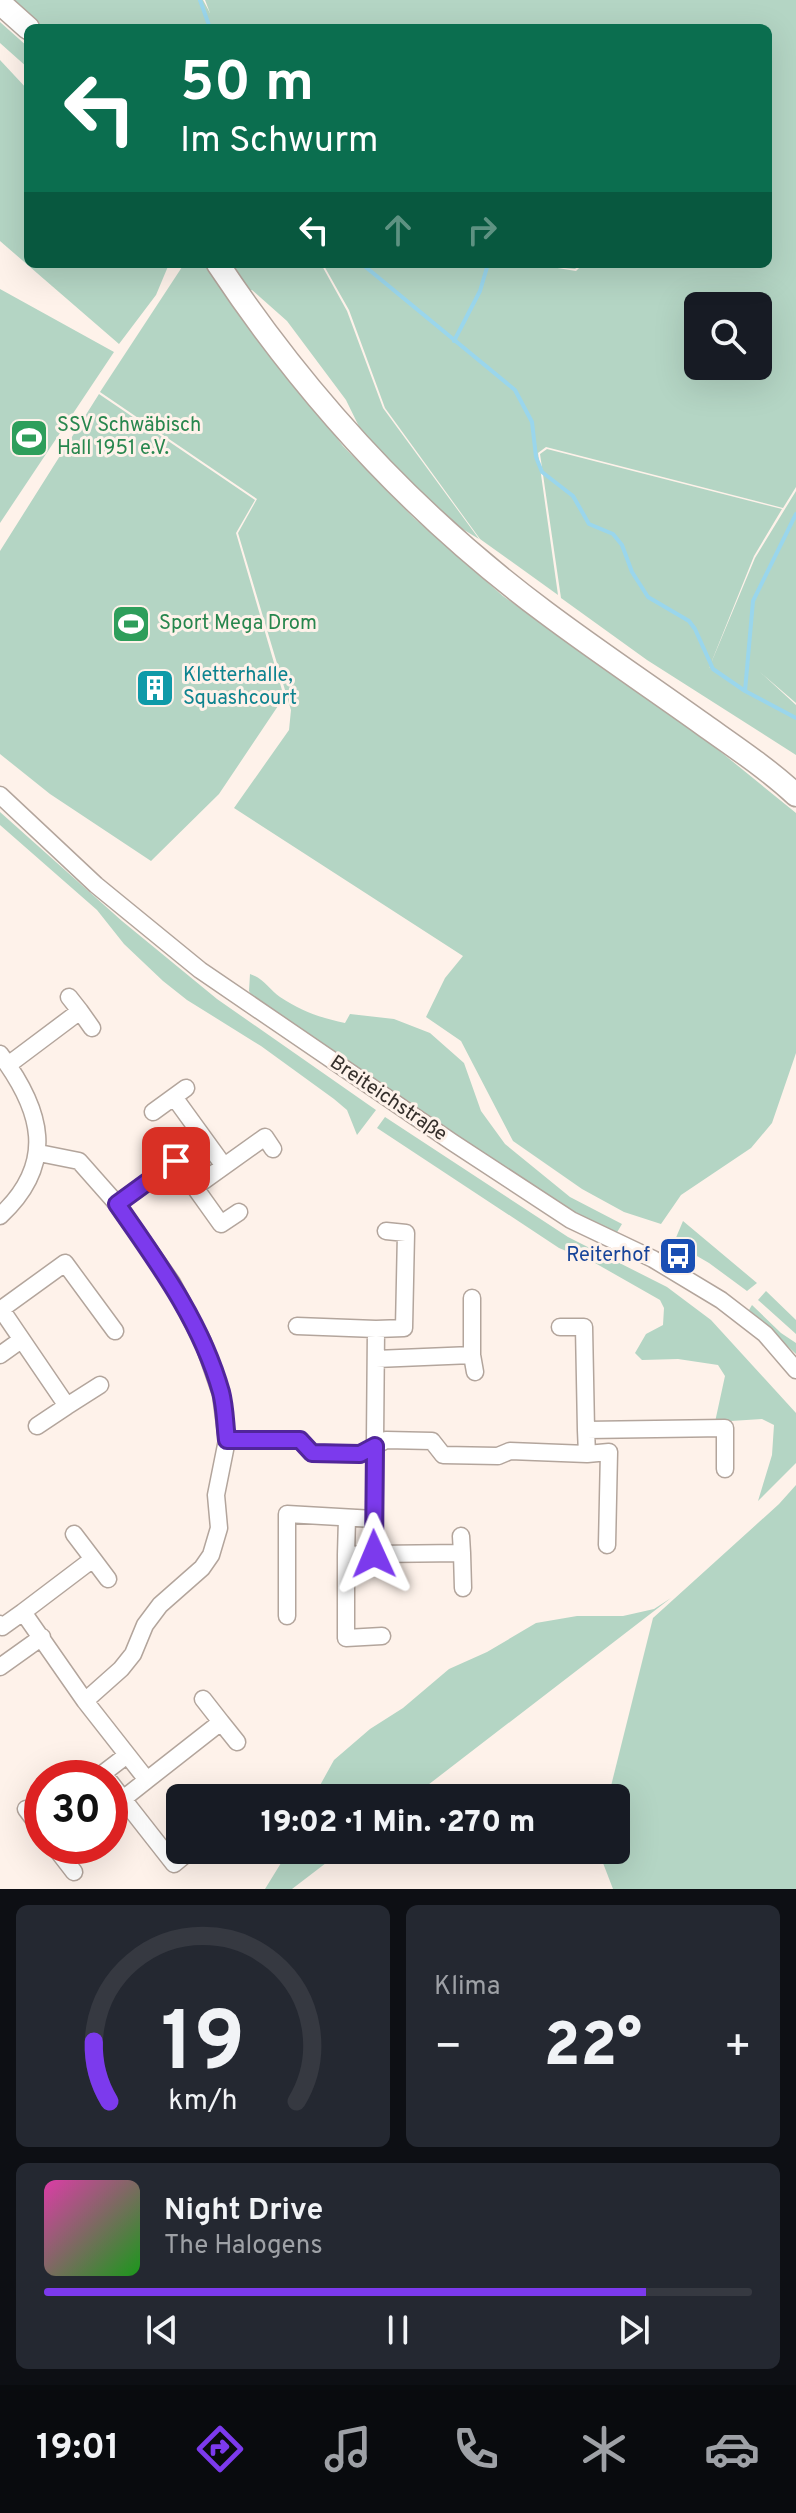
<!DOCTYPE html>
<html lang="de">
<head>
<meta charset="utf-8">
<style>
	body { margin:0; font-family:Overpass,sans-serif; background:#242831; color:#f1f3f6; height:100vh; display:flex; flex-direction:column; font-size:30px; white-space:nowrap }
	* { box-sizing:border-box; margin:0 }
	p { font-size:26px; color:#9ea1a6 }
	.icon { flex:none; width:44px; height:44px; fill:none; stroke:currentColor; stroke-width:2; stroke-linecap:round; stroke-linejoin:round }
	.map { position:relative; height:1889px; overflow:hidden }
	.sheet { display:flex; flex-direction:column; gap:16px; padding:16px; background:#0d0f14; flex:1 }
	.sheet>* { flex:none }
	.hud { position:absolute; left:24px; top:24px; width:748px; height:244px; border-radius:12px; box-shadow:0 8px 32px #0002; background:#0b6e4f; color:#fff; overflow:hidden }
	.controls { position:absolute; left:684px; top:292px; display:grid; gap:16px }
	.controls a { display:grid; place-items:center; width:88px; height:88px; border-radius:12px; background:#171b24; box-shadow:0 8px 32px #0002; font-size:40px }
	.speed { position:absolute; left:24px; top:1760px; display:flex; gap:16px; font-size:40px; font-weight:700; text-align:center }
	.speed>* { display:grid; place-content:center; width:104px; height:104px; border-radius:50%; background:#171b24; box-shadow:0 8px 32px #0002; line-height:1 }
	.speed .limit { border:12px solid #d22; background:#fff; color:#111 }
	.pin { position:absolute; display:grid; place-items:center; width:68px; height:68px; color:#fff; margin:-34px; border-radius:16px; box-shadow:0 4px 12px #0006 }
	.me { position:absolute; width:88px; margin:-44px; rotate:359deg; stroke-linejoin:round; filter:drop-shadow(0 0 6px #0008) }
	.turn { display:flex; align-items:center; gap:28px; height:168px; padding:0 24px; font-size:36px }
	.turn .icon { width:104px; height:104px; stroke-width:2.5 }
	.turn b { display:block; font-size:56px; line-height:68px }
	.lanes { display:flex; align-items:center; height:76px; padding:0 24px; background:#0003; justify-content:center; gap:40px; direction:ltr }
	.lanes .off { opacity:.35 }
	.big { font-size:60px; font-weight:800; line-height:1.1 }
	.sheet .card { flex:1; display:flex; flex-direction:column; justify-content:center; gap:12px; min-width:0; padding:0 28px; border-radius:12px; background:#242831 }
	.sheet .dial { align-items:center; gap:0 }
	.dial svg { height:208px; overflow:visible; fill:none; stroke:#363941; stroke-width:7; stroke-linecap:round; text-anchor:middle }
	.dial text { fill:#f1f3f6; stroke:none }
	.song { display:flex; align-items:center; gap:24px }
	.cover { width:96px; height:96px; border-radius:12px; background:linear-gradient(135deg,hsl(320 70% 55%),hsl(120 70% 35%)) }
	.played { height:8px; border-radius:4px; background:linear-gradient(90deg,#7c3aed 85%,#363941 85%) }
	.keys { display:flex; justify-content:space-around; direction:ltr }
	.heat { display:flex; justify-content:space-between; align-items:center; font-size:44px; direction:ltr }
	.sheet .tiles { flex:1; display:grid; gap:16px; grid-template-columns:1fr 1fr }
	.card:last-child { grid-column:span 2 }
	.trip { position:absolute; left:166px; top:1784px; width:464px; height:80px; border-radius:12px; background:#171b24; box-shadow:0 8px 32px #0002; font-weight:800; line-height:80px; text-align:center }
	.tabs { display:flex; height:128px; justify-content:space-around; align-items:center; background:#090b0e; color:#9ea1a6 }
	.tabs .icon { width:56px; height:56px }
	.tabs .selected { color:#7c3aed }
	.tabs b { font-size:36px; color:#f1f3f6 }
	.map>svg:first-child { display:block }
	.green { fill:#b4d5c4; fill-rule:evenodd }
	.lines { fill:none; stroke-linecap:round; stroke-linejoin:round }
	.stream { stroke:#9ad6ec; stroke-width:4 }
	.minor-casing { stroke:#b3a59c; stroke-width:19 }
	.secondary-casing { stroke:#b3a59c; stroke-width:25 }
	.minor { stroke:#fff; stroke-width:16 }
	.secondary { stroke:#fff; stroke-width:22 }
	.route-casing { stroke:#51269a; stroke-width:20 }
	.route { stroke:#7c3aed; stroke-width:14 }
	.labels { text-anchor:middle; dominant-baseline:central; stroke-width:6; stroke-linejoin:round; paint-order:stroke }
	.leisure-label { font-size:20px; fill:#27864d; stroke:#fef2ea; text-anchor:start }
	.culture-label { font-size:20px; fill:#0d838f; stroke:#fef2ea; text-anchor:start }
	.street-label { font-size:20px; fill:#352f2b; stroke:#fef2ea }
	.transit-label { font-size:20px; fill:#164399; stroke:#fef2ea; text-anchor:end }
</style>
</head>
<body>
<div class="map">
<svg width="796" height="1889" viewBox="0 0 796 1889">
	<rect width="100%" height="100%" fill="#fef2ea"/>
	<path class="green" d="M 8,0 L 203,0 L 210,13 L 205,0 L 796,0 L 796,487 L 783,508 L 546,447 L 538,453 L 558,595 L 480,539 L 385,408 L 349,310 L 323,264 L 494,264 L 493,266 L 496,264 L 581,264 L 575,269 L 545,266 L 576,271 L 583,264 L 768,264 L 768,28 L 38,28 ZM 698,306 L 758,306 L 758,366 L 698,366 Z
		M 0,22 L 28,47 L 28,68 L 0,43 Z
		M 0,60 L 28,90 L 28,264 L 169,264 L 156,295 L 119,344 L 0,241 Z
		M 184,264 L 205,264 L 343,446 L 414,518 L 503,596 L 716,748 L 796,813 L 796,1053 L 772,1123 L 751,1148 L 681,1195 L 661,1224 L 624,1212 L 582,1189 L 513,1141 L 461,1041 L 426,1017 L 445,978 L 463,956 L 234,808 L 289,730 L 291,710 L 238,533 L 257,499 L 100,392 Z
		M 229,264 L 321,264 L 347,311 L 383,408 L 479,539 L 431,510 L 369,447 L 346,400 L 287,321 L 252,290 L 248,291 Z
		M 0,289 L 114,352 L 0,523 Z
		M 99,394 L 255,500 L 236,533 L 284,697 L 219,794 L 151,861 L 50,794 L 0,754 L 0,551 Z
		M 547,449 L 782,509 L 754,556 L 709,668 L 755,558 L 796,491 L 796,703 L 760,672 L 796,705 L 796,755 L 647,660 L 561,598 L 540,454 Z
		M 0,812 L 122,921 L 217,999 L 376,1110 L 357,1135 L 347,1110 L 334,1099 L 261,1046 L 187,1000 L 163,981 L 124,944 L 97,910 L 0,825 Z
		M 250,974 C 263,978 270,990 280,997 C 301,1011 321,1018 345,1023 L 350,1014 L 394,1019 L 430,1033 L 464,1063 L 481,1111 L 505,1144 L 570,1197 L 622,1224 L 616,1234 L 574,1215 L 255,1000 L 249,991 Z
		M 385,1117 L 568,1237 L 667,1287 L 711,1320 L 796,1413 L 796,1463 L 758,1501 L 772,1455 L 774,1425 L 762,1419 L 715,1422 L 725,1376 L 718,1365 L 678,1359 L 642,1360 L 635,1353 L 646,1334 L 663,1325 L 664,1308 L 660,1300 L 595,1263 L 559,1248 L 377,1128 Z
		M 683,1221 L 757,1283 L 747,1291 L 709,1263 L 678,1245 L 675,1240 Z
		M 766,1291 L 796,1320 L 796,1334 L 758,1300 Z
		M 752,1305 L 781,1333 L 796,1343 L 796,1354 L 749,1310 Z
		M 796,1485 L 796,1889 L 613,1889 L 598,1850 L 616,1850 L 616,1798 L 608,1798 L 653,1618 L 779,1504 Z
		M 671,1598 L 411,1798 L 313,1798 L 334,1760 L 370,1729 L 403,1708 L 449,1669 L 487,1652 L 536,1623 L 577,1616 L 623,1616 L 654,1609 Z
		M 289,1850 L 343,1850 L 292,1889 L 265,1889 Z"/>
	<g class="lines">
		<path class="stream" d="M 200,0 L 210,28
			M 362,264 L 515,390 L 532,422 L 536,457 L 542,472 L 573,496 L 589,524 L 613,534 L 622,545 L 632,572 L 648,597 L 689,621 L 695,629 L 713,669 L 745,691 L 796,718
			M 454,341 L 480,291 L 488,264
			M 745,691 L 753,601 L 796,514"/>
		<g class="minor-casing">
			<path id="minor" d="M 0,795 L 96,885 L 200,970 L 452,1142 L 571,1220 L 653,1259 L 721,1300 L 765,1334 L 796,1370
				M 69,997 L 80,1011
				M 0,1054 C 42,1110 57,1163 0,1216
				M 8,1065 L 80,1011 L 92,1028
				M 174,1097 L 224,1166
				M 153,1112 L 186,1088
				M 39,1153 L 79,1161 L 117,1204 L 172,1283 L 203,1342 L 221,1394 L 227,1440 L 216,1495 L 219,1528 L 211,1555 L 202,1568 L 160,1605 L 145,1625 L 133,1654 L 121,1669 L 85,1701
				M 176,1161 L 205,1141
				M 195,1187 L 265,1137 L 273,1149
				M 117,1204 L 176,1161 L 221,1224 L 239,1212
				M 1,1309 L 67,1406 L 37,1426
				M 0,1310 L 65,1263 L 115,1331
				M 297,1326 L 376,1329
				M 560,1327 L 584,1327 L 586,1430
				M 0,1355 L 21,1340
				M 472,1355 L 475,1372
				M 376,1359 L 472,1355 L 472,1298
				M 67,1406 L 100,1385
				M 227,1440 L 300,1440 L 312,1453 L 360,1454 L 386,1440 L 432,1441 L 443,1455 L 498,1456 L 510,1451 L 587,1454 L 609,1452 L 607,1545
				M 587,1454 L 586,1430 L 725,1428 L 725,1469
				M 461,1536 L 462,1553
				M 374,1554 L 462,1553 L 463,1588
				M 346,1555 L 347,1518
				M 93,1559 L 108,1579
				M 23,1612 L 93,1559 L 74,1534
				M 287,1616 L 287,1514 L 374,1519
				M 0,1624 L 2,1627 L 23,1612 L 85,1701 L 147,1780 L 221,1722 L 203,1699
				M 382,1636 L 346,1638 L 346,1555 L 374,1554 L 376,1329 L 404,1328 L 406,1233 L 386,1231
				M 0,1667 L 42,1637
				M 221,1722 L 237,1742
				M 97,1778 L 127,1755
				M 147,1780 L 123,1799 L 174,1864 L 191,1850
				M 110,1782 L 123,1799
				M 26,1809 L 38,1825
				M 54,1846 L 74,1872"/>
		</g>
		<g class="secondary-casing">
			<path id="secondary" d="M 0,3 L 28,28
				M 218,264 C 307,398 416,516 545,612 C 597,651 651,687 704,725 C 735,747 768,769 796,795"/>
		</g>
		<use href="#minor" class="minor"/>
		<use href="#secondary" class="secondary"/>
	</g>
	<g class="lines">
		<g class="route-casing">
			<path id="route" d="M 176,1161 L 117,1204 C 158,1263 201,1321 221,1392 C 225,1407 225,1424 227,1440 L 300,1440 L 312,1453 L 360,1454 L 375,1446 L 374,1554"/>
		</g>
		<use href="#route" class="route"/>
	</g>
	<defs>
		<g id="stadium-square" transform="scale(2)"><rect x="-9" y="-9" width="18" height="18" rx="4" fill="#2e9e5b" stroke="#fef2ea"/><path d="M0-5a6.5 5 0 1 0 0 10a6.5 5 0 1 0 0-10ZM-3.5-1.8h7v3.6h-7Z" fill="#fff"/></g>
		<g id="building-square" transform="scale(2)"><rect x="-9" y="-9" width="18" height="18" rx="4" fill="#0f9aa8" stroke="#fef2ea"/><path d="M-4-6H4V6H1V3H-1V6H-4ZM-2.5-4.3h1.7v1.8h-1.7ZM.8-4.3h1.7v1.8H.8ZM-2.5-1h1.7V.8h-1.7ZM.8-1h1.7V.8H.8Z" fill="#fff"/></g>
		<g id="bus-square" transform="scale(2)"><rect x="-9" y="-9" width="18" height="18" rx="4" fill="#1a4fb4" stroke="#fef2ea"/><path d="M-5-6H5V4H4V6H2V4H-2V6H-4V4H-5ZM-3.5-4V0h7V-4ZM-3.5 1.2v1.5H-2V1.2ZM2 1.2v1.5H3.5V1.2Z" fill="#fff"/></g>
	</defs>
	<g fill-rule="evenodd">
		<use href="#stadium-square" x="29" y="438"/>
		<use href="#stadium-square" x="131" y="624"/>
		<use href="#building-square" x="155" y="688"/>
		<use href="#bus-square" x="678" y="1256"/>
	</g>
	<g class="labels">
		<g class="leisure-label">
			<text x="57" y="426">SSV Schwäbisch<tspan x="57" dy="23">Hall 1951 e.V.</tspan></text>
			<text x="159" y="624">Sport Mega Drom</text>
		</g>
		<g class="culture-label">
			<text x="183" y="676">Kletterhalle,<tspan x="183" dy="23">Squashcourt</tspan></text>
		</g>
		<g class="street-label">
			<text transform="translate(388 1099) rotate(34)">Breiteichstraße</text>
		</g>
		<g class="transit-label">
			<text x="650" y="1256">Reiterhof</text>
		</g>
	</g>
</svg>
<div class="controls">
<a><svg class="icon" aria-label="search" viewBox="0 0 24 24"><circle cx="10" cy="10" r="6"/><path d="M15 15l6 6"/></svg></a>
</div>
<div class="speed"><div class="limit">30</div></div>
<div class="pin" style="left:176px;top:1161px;background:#d93025"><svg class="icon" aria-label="arrive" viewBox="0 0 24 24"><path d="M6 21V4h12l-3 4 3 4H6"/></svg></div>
<svg class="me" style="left:374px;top:1554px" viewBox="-20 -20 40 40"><path d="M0-17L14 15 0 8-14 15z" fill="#7c3aed" stroke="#fff" stroke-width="4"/></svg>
<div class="trip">19:02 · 1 Min. · 270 m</div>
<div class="hud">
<div class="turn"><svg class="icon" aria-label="left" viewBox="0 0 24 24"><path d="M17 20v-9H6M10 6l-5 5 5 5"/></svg><div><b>50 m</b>Im Schwurm</div></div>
<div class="lanes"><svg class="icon" aria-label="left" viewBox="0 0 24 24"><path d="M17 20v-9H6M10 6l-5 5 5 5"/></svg><svg class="icon off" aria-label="ahead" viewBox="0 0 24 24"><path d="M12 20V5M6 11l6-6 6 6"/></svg><svg class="icon off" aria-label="right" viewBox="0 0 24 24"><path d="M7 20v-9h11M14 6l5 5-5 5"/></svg></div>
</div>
</div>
<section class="sheet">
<div class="tiles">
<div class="card dial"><svg viewBox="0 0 100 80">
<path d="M14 69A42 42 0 1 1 86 69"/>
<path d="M14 69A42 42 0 0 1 8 46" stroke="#7c3aed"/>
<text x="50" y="56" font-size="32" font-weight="700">19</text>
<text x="50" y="72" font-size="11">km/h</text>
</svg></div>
<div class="card"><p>Klima</p>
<div class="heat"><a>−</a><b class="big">22°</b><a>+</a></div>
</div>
<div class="card">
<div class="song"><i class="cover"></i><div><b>Night Drive</b><p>The Halogens</p></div></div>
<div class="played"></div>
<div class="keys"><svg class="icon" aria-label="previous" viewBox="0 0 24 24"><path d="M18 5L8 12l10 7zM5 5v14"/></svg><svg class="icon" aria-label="pause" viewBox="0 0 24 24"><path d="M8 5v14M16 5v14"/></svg><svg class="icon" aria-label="next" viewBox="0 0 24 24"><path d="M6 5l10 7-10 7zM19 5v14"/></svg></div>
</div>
</div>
</section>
<nav class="tabs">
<b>19:01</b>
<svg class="icon selected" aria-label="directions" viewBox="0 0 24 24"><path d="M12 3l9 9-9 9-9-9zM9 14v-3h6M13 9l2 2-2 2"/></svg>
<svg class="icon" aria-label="music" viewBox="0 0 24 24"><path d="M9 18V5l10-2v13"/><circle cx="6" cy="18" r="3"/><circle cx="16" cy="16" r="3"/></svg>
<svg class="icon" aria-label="phone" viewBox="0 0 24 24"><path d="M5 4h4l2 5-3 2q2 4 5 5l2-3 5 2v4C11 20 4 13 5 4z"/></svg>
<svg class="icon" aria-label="climate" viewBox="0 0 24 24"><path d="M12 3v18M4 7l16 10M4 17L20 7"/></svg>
<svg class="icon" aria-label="car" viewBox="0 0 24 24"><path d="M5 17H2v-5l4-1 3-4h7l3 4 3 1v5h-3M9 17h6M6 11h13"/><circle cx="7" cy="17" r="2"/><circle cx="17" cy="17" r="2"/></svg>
</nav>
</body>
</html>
